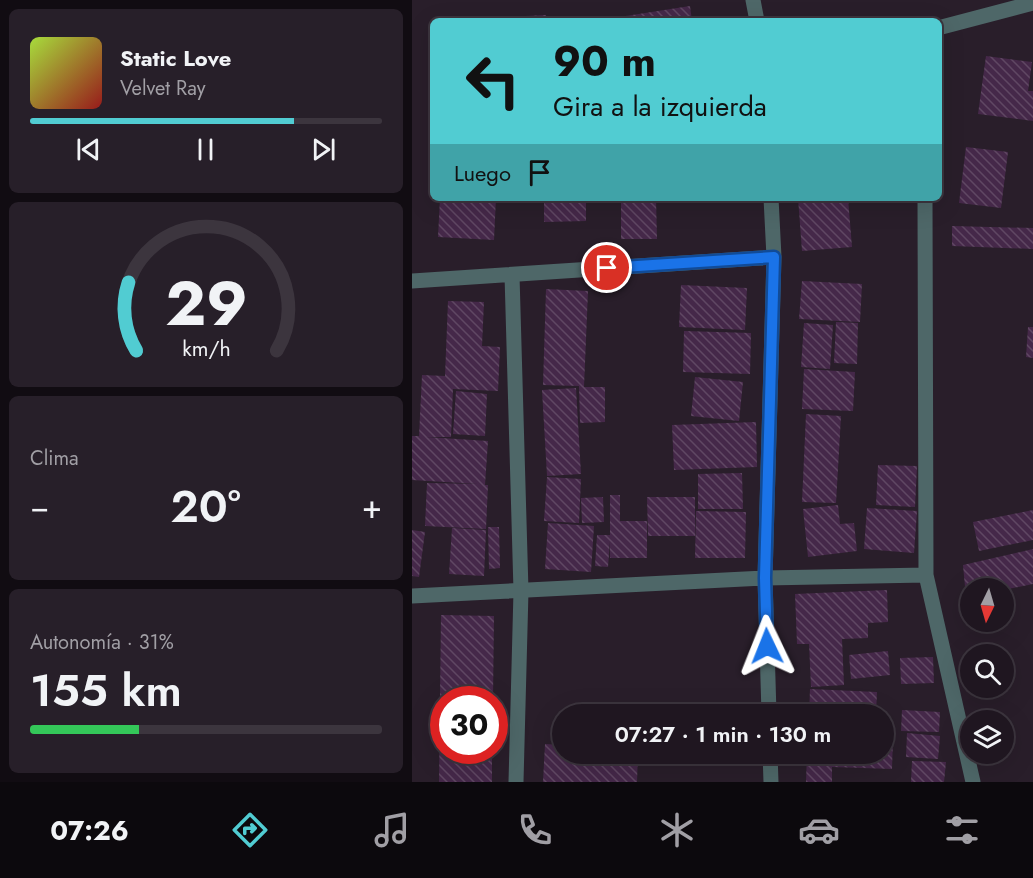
<!DOCTYPE html>
<html lang="es">
<head>
<meta charset="utf-8">
<style>
	body { margin:0; font-family:Jost,sans-serif; background:#271f29; color:#f1f3f6; height:100vh; display:flex; flex-direction:column; font-size:22px; white-space:nowrap }
	* { box-sizing:border-box; margin:0 }
	p { font-size:20px; color:#a19fa5 }
	.icon { flex:none; width:33px; height:33px; fill:none; stroke:currentColor; stroke-width:2; stroke-linecap:round; stroke-linejoin:round }
	.map { position:relative; flex:1; overflow:hidden }
	.details { display:flex; flex-direction:column; gap:9px; padding:9px; background:#110c12; width:412px }
	.details>* { flex:none }
	.banner { position:absolute; left:18px; top:18px; width:512px; height:183px; border-radius:9px; box-shadow:0 6px 24px #0002,0 0 0 2px #3c353e; background:#51ccd2; color:#111; overflow:hidden }
	.needle { width:39px; rotate:185deg }
	.controls { position:absolute; left:548px; top:578px; display:grid; gap:12px }
	.controls a { display:grid; place-items:center; width:54px; height:54px; border-radius:50%; background:#1f1620; box-shadow:0 6px 24px #0002,0 0 0 2px #3c353e; font-size:30px }
	.speed { position:absolute; left:18px; top:686px; display:flex; gap:12px; font-size:30px; font-weight:700; text-align:center }
	.speed>* { display:grid; place-content:center; width:78px; height:78px; border-radius:50%; background:#1f1620; box-shadow:0 6px 24px #0002,0 0 0 2px #3c353e; line-height:1 }
	.speed .limit { border:9px solid #d22; background:#fff; color:#111 }
	.pin { position:absolute; display:grid; place-items:center; width:51px; height:51px; color:#fff; margin:-26px; border:3px solid #fff; border-radius:50%; box-shadow:0 2px 6px #0007 }
	.me { position:absolute; width:66px; margin:-33px; rotate:358deg; stroke-linejoin:round; filter:drop-shadow(0 0 4px #0008) }
	.turn { display:flex; align-items:center; gap:21px; height:126px; padding:0 24px; font-size:27px }
	.turn .icon { width:78px; height:78px; stroke-width:2.5 }
	.turn b { display:block; font-size:42px; line-height:51px }
	.then { display:flex; align-items:center; height:57px; padding:0 24px; background:#0003; gap:12px; font-size:22px }
	.big { font-size:45px; font-weight:600; line-height:1.1 }
	.details .tile { flex:1; display:flex; flex-direction:column; justify-content:center; gap:9px; min-width:0; padding:0 21px; border-radius:9px; background:#271f29 }
	.details .dial { align-items:center; gap:0 }
	.dial svg { height:156px; overflow:visible; fill:none; stroke:#3c353e; stroke-width:7; stroke-linecap:round; text-anchor:middle }
	.dial text { fill:#f1f3f6; stroke:none }
	.song { display:flex; align-items:center; gap:18px }
	.cover { width:72px; height:72px; border-radius:9px; background:linear-gradient(135deg,hsl(80 70% 55%),hsl(0 70% 35%)) }
	.played { height:6px; border-radius:3px; background:linear-gradient(90deg,#51ccd2 75%,#3c353e 75%) }
	.keys { display:flex; justify-content:space-around; direction:ltr }
	.heat { display:flex; justify-content:space-between; align-items:center; font-size:33px; direction:ltr }
	.charge { height:9px; border-radius:4px; background:linear-gradient(90deg,#34c759 31%,#3c353e 0) }
	.trip { position:absolute; left:140px; top:704px; width:342px; height:60px; border-radius:30px; background:#1f1620; box-shadow:0 6px 24px #0002,0 0 0 2px #3c353e; font-weight:600; line-height:60px; text-align:center }
	.menu { display:flex; height:96px; justify-content:space-around; align-items:center; background:#0c090d; color:#a19fa5 }
	.menu .icon { width:42px; height:42px }
	.menu .current { color:#51ccd2 }
	.menu b { font-size:27px; color:#f1f3f6 }
	main { display:flex; flex:1; min-height:0 }
	.map>svg:first-child { display:block }
	.building { fill:url(#building-back-hatch) }
	.lines { fill:none; stroke-linecap:round; stroke-linejoin:round }
	.minor { stroke:#4e6768; stroke-width:15 }
	.route-casing { stroke:#114b97; stroke-width:15 }
	.route { stroke:#1a73e8; stroke-width:10 }
</style>
</head>
<body>
<main>
<section class="details">
<div class="tile">
<div class="song"><i class="cover"></i><div><b>Static Love</b><p>Velvet Ray</p></div></div>
<div class="played"></div>
<div class="keys"><svg class="icon" aria-label="previous" viewBox="0 0 24 24"><path d="M18 5L8 12l10 7zM5 5v14"/></svg><svg class="icon" aria-label="pause" viewBox="0 0 24 24"><path d="M8 5v14M16 5v14"/></svg><svg class="icon" aria-label="next" viewBox="0 0 24 24"><path d="M6 5l10 7-10 7zM19 5v14"/></svg></div>
</div>
<div class="tile dial"><svg viewBox="0 0 100 80">
<path d="M14 69A42 42 0 1 1 86 69"/>
<path d="M14 69A42 42 0 0 1 10 34" stroke="#51ccd2"/>
<text x="50" y="56" font-size="32" font-weight="700">29</text>
<text x="50" y="72" font-size="11">km/h</text>
</svg></div>
<div class="tile"><p>Clima</p>
<div class="heat"><a>−</a><b class="big">20°</b><a>+</a></div>
</div>
<div class="tile"><p>Autonomía · 31%</p><b class="big">155 km</b><div class="charge"></div></div>
</section>
<div class="map">
<svg width="621" height="782" viewBox="0 0 621 782">
	<defs>
		<pattern id="building-back-hatch" width="6" height="6" patternUnits="userSpaceOnUse" patternTransform="scale(1.5)"><rect width="6" height="6" fill="#452849"/><path d="M-1 5l2 2M0 0l6 6M5-1l2 2" fill="none" stroke="#604763"/></pattern>
	</defs>
	<rect width="100%" height="100%" fill="#291e2a"/>
	<path class="building" d="M 278,6 L 280,21 L 188,21 L 188,20 Z
		M 134,15 L 134,21 L 114,21 L 114,16 Z
		M 166,18 L 167,21 L 151,21 L 151,19 Z
		M 574,56 L 620,62 L 616,91 L 621,91 L 621,121 L 566,114 Z
		M 554,147 L 596,152 L 589,208 L 547,203 Z
		M 28,198 L 84,198 L 82,240 L 26,237 Z
		M 132,198 L 174,198 L 174,221 L 132,222 Z
		M 209,198 L 244,198 L 245,239 L 209,239 Z
		M 386,198 L 436,198 L 440,247 L 390,251 Z
		M 540,226 L 621,228 L 621,249 L 540,246 Z
		M 390,281 L 450,284 L 448,322 L 387,319 Z
		M 269,285 L 335,288 L 333,330 L 267,327 Z
		M 134,289 L 176,291 L 172,387 L 193,387 L 193,422 L 168,423 L 167,386 L 131,385 Z
		M 36,301 L 72,302 L 70,346 L 88,347 L 86,391 L 41,389 L 39,437 L 14,437 L 76,441 L 73,485 L 76,485 L 74,529 L 13,526 L 15,483 L 66,484 L 0,480 L 0,436 L 7,436 L 10,375 L 33,376 Z
		M 424,322 L 446,323 L 445,364 L 422,363 Z
		M 392,323 L 421,325 L 418,369 L 389,367 Z
		M 616,327 L 621,327 L 621,358 L 614,357 Z
		M 272,331 L 339,333 L 338,374 L 271,372 Z
		M 392,369 L 443,372 L 441,411 L 390,409 Z
		M 283,377 L 331,382 L 327,421 L 279,416 Z
		M 164,388 L 169,474 L 135,476 L 130,390 Z
		M 44,391 L 75,394 L 73,436 L 41,434 Z
		M 394,414 L 429,416 L 424,503 L 390,502 Z
		M 344,422 L 345,467 L 262,470 L 260,425 Z
		M 466,465 L 505,466 L 503,507 L 464,505 Z
		M 330,473 L 331,509 L 286,509 L 286,474 Z
		M 135,477 L 169,479 L 167,523 L 132,521 Z
		M 198,495 L 208,495 L 208,521 L 235,521 L 235,558 L 198,558 L 198,541 L 196,567 L 183,566 L 185,535 L 198,535 Z
		M 191,497 L 192,522 L 170,523 L 169,498 Z
		M 235,497 L 283,497 L 283,536 L 236,536 Z
		M 426,505 L 428,524 L 442,523 L 445,551 L 396,557 L 391,509 Z
		M 455,508 L 505,511 L 502,553 L 452,549 Z
		M 621,510 L 621,540 L 567,551 L 561,522 Z
		M 284,511 L 334,512 L 333,558 L 283,558 Z
		M 136,523 L 182,526 L 179,572 L 133,569 Z
		M 76,527 L 87,527 L 88,568 L 77,569 Z
		M 40,528 L 74,530 L 72,576 L 37,574 Z
		M 0,530 L 13,532 L 7,577 L 0,576 Z
		M 621,549 L 621,584 L 591,590 L 591,588 L 558,588 L 558,597 L 554,598 L 551,565 Z
		M 475,590 L 476,622 L 456,623 L 456,638 L 430,639 L 432,685 L 399,687 L 397,644 L 385,644 L 383,594 Z
		M 29,615 L 82,616 L 81,699 L 32,699 L 32,750 L 80,750 L 80,782 L 27,782 Z
		M 476,651 L 478,675 L 439,679 L 437,655 Z
		M 521,657 L 522,683 L 489,684 L 488,658 Z
		M 398,689 L 465,692 L 464,714 L 397,714 Z
		M 490,710 L 528,712 L 527,732 L 489,731 Z
		M 495,733 L 528,736 L 526,759 L 494,757 Z
		M 471,738 L 481,739 L 480,769 L 420,767 L 420,782 L 394,782 L 395,753 L 471,753 Z
		M 133,744 L 150,745 L 150,753 L 226,753 L 225,782 L 131,782 Z
		M 500,761 L 534,762 L 532,782 L 499,782 Z"/>
	<g class="lines">
		<path class="minor" d="M 341,0 L 345,21
			M 526,28 L 621,3
			M 513,198 L 514,575 L 561,782
			M 100,275 L 109,591 L 104,782
			M 0,281 L 362,257
			M 0,596 L 353,578 L 514,575
			M 357,714 L 353,578 L 362,257 L 359,198
			M 358,753 L 359,782"/>
	</g>
	<g class="lines">
		<g class="route-casing">
			<path id="route" d="M 195,268 L 362,257 L 353,578 L 355,646"/>
		</g>
		<use href="#route" class="route"/>
	</g>
</svg>
<div class="controls">
<a><svg class="needle" viewBox="-14 -14 28 28"><path d="M0-13l5 13h-10z" fill="#e53935"/><path d="M0 13l5-13h-10z" fill="#a19fa5"/></svg></a>
<a><svg class="icon" aria-label="search" viewBox="0 0 24 24"><circle cx="10" cy="10" r="6"/><path d="M15 15l6 6"/></svg></a>
<a><svg class="icon" aria-label="layers" viewBox="0 0 24 24"><path d="M12 4l9 5-9 5-9-5zM3 14l9 5 9-5"/></svg></a>
</div>
<div class="speed"><div class="limit">30</div></div>
<div class="pin" style="left:195px;top:268px;background:#d93025"><svg class="icon" aria-label="arrive" viewBox="0 0 24 24"><path d="M6 21V4h12l-3 4 3 4H6"/></svg></div>
<svg class="me" style="left:355px;top:646px" viewBox="-20 -20 40 40"><path d="M0-17L14 15 0 8-14 15z" fill="#1a73e8" stroke="#fff" stroke-width="4"/></svg>
<div class="trip">07:27 · 1 min · 130 m</div>
<div class="banner">
<div class="turn"><svg class="icon" aria-label="left" viewBox="0 0 24 24"><path d="M17 20v-9H6M10 6l-5 5 5 5"/></svg><div><b>90 m</b>Gira a la izquierda</div></div>
<div class="then">Luego<svg class="icon" aria-label="arrive" viewBox="0 0 24 24"><path d="M6 21V4h12l-3 4 3 4H6"/></svg></div>
</div>
</div>
</main>
<nav class="menu">
<b>07:26</b>
<svg class="icon current" aria-label="directions" viewBox="0 0 24 24"><path d="M12 3l9 9-9 9-9-9zM9 14v-3h6M13 9l2 2-2 2"/></svg>
<svg class="icon" aria-label="music" viewBox="0 0 24 24"><path d="M9 18V5l10-2v13"/><circle cx="6" cy="18" r="3"/><circle cx="16" cy="16" r="3"/></svg>
<svg class="icon" aria-label="phone" viewBox="0 0 24 24"><path d="M5 4h4l2 5-3 2q2 4 5 5l2-3 5 2v4C11 20 4 13 5 4z"/></svg>
<svg class="icon" aria-label="climate" viewBox="0 0 24 24"><path d="M12 3v18M4 7l16 10M4 17L20 7"/></svg>
<svg class="icon" aria-label="car" viewBox="0 0 24 24"><path d="M5 17H2v-5l4-1 3-4h7l3 4 3 1v5h-3M9 17h6M6 11h13"/><circle cx="7" cy="17" r="2"/><circle cx="17" cy="17" r="2"/></svg>
<svg class="icon" aria-label="filters" viewBox="0 0 24 24"><path d="M4 7h16M4 17h16"/><circle cx="9" cy="7" r="2"/><circle cx="15" cy="17" r="2"/></svg>
</nav>
</body>
</html>
